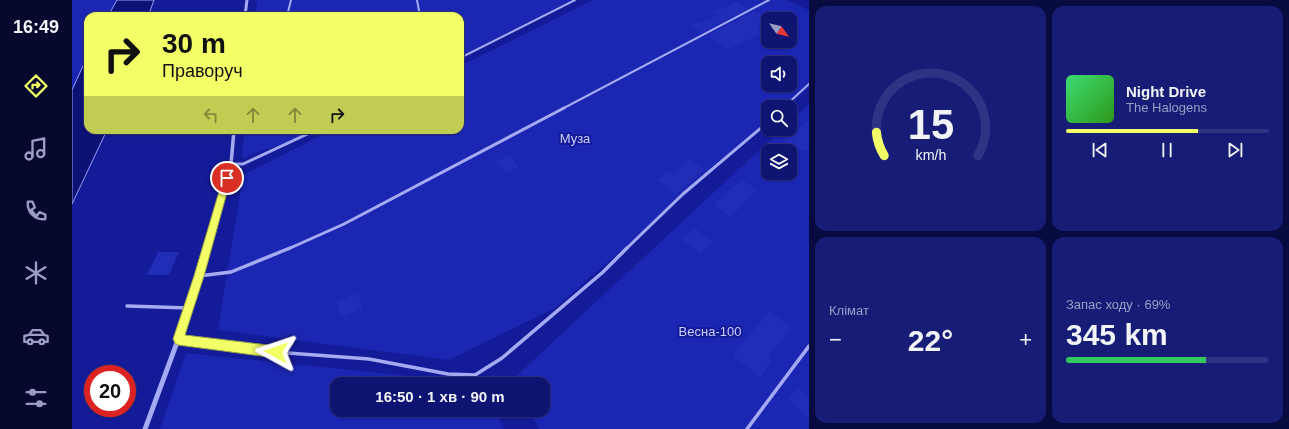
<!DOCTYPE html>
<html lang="uk">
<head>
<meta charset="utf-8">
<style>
	body { margin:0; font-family:Arial,sans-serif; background:#171d77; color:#f1f3f6; height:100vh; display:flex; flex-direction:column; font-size:15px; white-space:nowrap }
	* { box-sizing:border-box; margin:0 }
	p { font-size:13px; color:#9b9ec4 }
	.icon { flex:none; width:22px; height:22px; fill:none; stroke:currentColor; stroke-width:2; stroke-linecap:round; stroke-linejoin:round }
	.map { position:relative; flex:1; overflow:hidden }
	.side { display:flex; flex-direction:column; gap:6px; padding:6px; background:#080b3f; width:480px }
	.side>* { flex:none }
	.guide { position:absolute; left:12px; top:12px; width:380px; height:122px; border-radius:12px; box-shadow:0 1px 3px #0004,0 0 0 1px #2e3384; background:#f2ff67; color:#111; overflow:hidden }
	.needle { width:26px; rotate:124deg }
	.buttons { position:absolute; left:689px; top:12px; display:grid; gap:8px }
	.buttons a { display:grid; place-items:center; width:36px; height:36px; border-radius:8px; background:#0e1472; box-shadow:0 1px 3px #0004,0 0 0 1px #2e3384; font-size:20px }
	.speed { position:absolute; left:12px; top:365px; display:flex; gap:8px; font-size:20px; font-weight:700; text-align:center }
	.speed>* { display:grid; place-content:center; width:52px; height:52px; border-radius:50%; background:#0e1472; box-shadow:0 1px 3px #0004,0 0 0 1px #2e3384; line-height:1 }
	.speed .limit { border:6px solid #d22; background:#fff; color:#111 }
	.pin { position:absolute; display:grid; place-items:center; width:34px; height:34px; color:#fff; margin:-17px; border:2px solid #fff; border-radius:50%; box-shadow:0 1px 4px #0007 }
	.me { position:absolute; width:44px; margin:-22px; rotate:275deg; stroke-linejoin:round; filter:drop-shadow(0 0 3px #0008) }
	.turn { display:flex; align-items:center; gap:14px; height:84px; padding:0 12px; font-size:18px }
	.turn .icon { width:52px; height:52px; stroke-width:2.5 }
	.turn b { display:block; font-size:28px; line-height:34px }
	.lanes { display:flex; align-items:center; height:38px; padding:0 12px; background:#0003; justify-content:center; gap:20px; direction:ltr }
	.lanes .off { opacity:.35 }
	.big { font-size:30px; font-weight:700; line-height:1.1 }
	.side .widget { flex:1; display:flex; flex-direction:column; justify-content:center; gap:6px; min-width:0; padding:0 14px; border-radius:12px; background:#171d77 }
	.side .dial { align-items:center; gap:0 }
	.dial svg { height:104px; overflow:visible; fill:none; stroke:#2e3384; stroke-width:7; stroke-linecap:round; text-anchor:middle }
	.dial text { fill:#f1f3f6; stroke:none }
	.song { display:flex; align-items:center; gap:12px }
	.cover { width:48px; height:48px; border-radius:6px; background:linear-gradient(135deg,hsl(140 70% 55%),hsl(110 70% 35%)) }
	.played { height:4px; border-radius:2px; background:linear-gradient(90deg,#f2ff67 65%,#2e3384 65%) }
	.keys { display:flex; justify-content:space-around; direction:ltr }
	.heat { display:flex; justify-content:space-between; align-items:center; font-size:22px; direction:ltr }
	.charge { height:6px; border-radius:3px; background:linear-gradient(90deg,#34c759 69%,#2e3384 0) }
	.side .tiles { flex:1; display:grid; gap:6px; grid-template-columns:repeat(2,1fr) }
	.trip { position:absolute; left:258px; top:377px; width:220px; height:40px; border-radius:12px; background:#0e1472; box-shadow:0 1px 3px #0004,0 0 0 1px #2e3384; font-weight:700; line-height:40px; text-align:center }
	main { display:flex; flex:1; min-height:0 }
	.tabs { display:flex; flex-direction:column; width:72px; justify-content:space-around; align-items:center; background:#06082e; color:#9b9ec4 }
	.tabs .icon { width:28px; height:28px }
	.tabs .current { color:#f2ff67 }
	.tabs b { font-size:18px; color:#f1f3f6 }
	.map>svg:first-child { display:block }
	.green { fill:#1b26b2; fill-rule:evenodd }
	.water { fill:#0c1174; stroke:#979ff6 }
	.building { fill:#212cb7 }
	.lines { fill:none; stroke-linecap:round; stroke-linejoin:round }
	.service-far2 { stroke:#a5abf3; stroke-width:2 }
	.service-far1 { stroke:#a5abf3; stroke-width:3 }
	.service { stroke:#a5abf3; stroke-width:3.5 }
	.minor-far2 { stroke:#a5abf3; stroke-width:3 }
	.minor-far1 { stroke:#a5abf3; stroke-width:3.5 }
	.minor { stroke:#a5abf3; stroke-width:5 }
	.route { fill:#f2ff67; stroke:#9da643 }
	.labels { text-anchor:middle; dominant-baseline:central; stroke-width:4; stroke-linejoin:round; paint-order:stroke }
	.park-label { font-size:13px; fill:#ccd0fd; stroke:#131b98 }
</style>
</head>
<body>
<main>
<nav class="tabs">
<b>16:49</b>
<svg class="icon current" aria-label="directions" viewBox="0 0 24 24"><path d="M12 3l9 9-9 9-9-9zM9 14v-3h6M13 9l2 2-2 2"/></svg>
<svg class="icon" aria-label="music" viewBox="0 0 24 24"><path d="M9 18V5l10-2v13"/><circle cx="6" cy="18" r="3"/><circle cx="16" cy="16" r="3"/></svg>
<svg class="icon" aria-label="phone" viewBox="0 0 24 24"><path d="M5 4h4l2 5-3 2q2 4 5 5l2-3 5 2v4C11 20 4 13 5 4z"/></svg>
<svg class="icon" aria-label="climate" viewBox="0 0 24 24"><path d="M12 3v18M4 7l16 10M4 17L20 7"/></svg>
<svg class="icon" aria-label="car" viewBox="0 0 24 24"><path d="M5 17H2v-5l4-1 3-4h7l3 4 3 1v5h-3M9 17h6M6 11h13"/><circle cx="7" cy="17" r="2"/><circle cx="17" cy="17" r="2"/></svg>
<svg class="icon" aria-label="filters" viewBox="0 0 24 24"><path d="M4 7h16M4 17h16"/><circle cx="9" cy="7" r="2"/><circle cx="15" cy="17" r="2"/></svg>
</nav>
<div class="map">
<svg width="737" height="429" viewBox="0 0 737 429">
	<rect width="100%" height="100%" fill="#131b98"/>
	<path class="green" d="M 0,0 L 45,0 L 36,16 L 16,16 L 16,55 L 0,90 Z
		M 185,0 L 502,0 L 388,57 L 388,16 L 184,16 Z
		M 521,0 L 714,0 L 737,10 L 737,87 L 714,107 L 696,107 L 696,123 L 483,308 L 377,360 L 146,330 L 171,175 L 260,130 L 388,130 L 388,66 ZM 696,19 L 718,19 L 718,41 L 696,41 ZM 696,63 L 718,63 L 718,85 L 696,85 Z
		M 737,104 L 737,429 L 467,429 L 458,410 L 471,410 L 471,384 L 445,384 L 442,378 L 710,129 L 718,129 L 718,122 ZM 696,151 L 718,151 L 718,173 L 696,173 Z
		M 172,130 L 242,130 L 219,141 L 170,158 Z
		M 114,353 L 337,376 L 371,384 L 265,384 L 265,410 L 422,410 L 432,429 L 88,429 Z"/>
	<path class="water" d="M 45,0 L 82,0 L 78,11 L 69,14 L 70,16 L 36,16 Z
		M 16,55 L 16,130 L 35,130 L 0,204 L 0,90 Z"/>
	<path class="building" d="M 664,2 L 677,8 L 630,33 L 618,26 L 647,15 L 642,12 Z
		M 682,11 L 696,17 L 696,30 L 657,49 L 635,36 Z
		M 737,119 L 737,151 L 702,151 Z
		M 438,155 L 447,167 L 434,173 L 424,161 Z
		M 616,159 L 633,169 L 604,195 L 585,181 L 597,171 L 601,174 Z
		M 671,180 L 685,190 L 659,217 L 642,205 L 657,190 Z
		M 623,228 L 641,242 L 628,253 L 610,239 Z
		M 86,252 L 107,252 L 97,275 L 75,275 Z
		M 285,293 L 291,308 L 270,317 L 264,302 Z
		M 697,311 L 719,328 L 696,357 L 700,360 L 688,378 L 661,355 Z
		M 726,387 L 737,397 L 737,419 L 716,399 Z"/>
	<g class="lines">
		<path class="service-far2" d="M 345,0 L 348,16
			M 215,16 L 219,0
			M 388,58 L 503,0
			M 712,107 L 737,84
			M 490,109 L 697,0"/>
		<path class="service-far1" d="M 159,164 L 171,164 L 244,130
			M 216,249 L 272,224 L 492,108
			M 554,249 L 611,194 L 696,122"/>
		<path class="service" d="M 127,276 L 159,272 L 218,248
			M 55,306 L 117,308
			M 106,339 L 189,351 L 297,359 L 376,374 L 403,375 L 430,358 L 531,272 L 555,248
			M 675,429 L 737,346"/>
		<path class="minor-far2" d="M 173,16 L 175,0"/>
		<path class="minor-far1" d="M 135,249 L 159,164 L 162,130"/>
		<path class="minor" d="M 73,429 L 114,318 L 135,248"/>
	</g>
	<path class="route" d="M 155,175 L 159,178 L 132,276 L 113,335 L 204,346 L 208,348 L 210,352 L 208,356 L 204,358 L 106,345 L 103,343 L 101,339 L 122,276 L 151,178 Z"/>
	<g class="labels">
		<g class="park-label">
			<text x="503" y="138">Муза</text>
			<text x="638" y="331">Весна-100</text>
		</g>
	</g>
</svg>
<div class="buttons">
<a><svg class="needle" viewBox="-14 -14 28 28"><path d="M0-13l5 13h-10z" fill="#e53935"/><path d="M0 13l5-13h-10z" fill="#9b9ec4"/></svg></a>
<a><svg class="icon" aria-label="sound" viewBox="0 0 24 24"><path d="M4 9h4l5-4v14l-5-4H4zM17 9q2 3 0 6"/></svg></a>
<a><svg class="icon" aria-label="search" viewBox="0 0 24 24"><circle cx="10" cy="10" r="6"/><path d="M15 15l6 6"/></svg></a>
<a><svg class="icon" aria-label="layers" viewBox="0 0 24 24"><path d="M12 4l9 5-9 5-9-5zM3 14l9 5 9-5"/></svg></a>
</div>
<div class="speed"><div class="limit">20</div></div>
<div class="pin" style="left:155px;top:178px;background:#d93025"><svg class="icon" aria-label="arrive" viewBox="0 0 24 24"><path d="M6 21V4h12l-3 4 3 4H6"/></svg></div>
<svg class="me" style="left:204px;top:352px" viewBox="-20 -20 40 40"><path d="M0-17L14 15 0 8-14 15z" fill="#f2ff67" stroke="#fff" stroke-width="4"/></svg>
<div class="trip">16:50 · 1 хв · 90 m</div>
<div class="guide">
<div class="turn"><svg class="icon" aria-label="right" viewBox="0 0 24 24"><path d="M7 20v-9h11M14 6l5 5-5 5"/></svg><div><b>30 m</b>Праворуч</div></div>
<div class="lanes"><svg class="icon off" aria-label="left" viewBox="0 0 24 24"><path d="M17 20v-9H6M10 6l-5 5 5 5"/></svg><svg class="icon off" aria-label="ahead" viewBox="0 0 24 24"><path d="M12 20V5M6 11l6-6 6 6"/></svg><svg class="icon off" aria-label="ahead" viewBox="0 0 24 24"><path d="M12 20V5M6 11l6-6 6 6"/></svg><svg class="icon" aria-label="right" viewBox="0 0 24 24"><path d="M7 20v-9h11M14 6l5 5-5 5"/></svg></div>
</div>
</div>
<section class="side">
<div class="tiles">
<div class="widget dial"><svg viewBox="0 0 100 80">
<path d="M14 69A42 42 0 1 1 86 69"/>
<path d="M14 69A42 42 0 0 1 8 51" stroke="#f2ff67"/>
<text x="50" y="56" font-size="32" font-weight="700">15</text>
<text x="50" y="72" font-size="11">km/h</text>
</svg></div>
<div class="widget">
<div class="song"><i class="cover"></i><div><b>Night Drive</b><p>The Halogens</p></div></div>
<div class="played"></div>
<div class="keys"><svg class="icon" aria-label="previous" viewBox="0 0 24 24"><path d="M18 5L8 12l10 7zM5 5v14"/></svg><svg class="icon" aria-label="pause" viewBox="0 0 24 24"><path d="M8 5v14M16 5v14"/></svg><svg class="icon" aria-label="next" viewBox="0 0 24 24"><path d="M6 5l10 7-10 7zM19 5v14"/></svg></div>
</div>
<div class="widget"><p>Клімат</p>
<div class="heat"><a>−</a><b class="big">22°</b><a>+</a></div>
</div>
<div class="widget"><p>Запас ходу · 69%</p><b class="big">345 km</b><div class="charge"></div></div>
</div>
</section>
</main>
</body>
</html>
